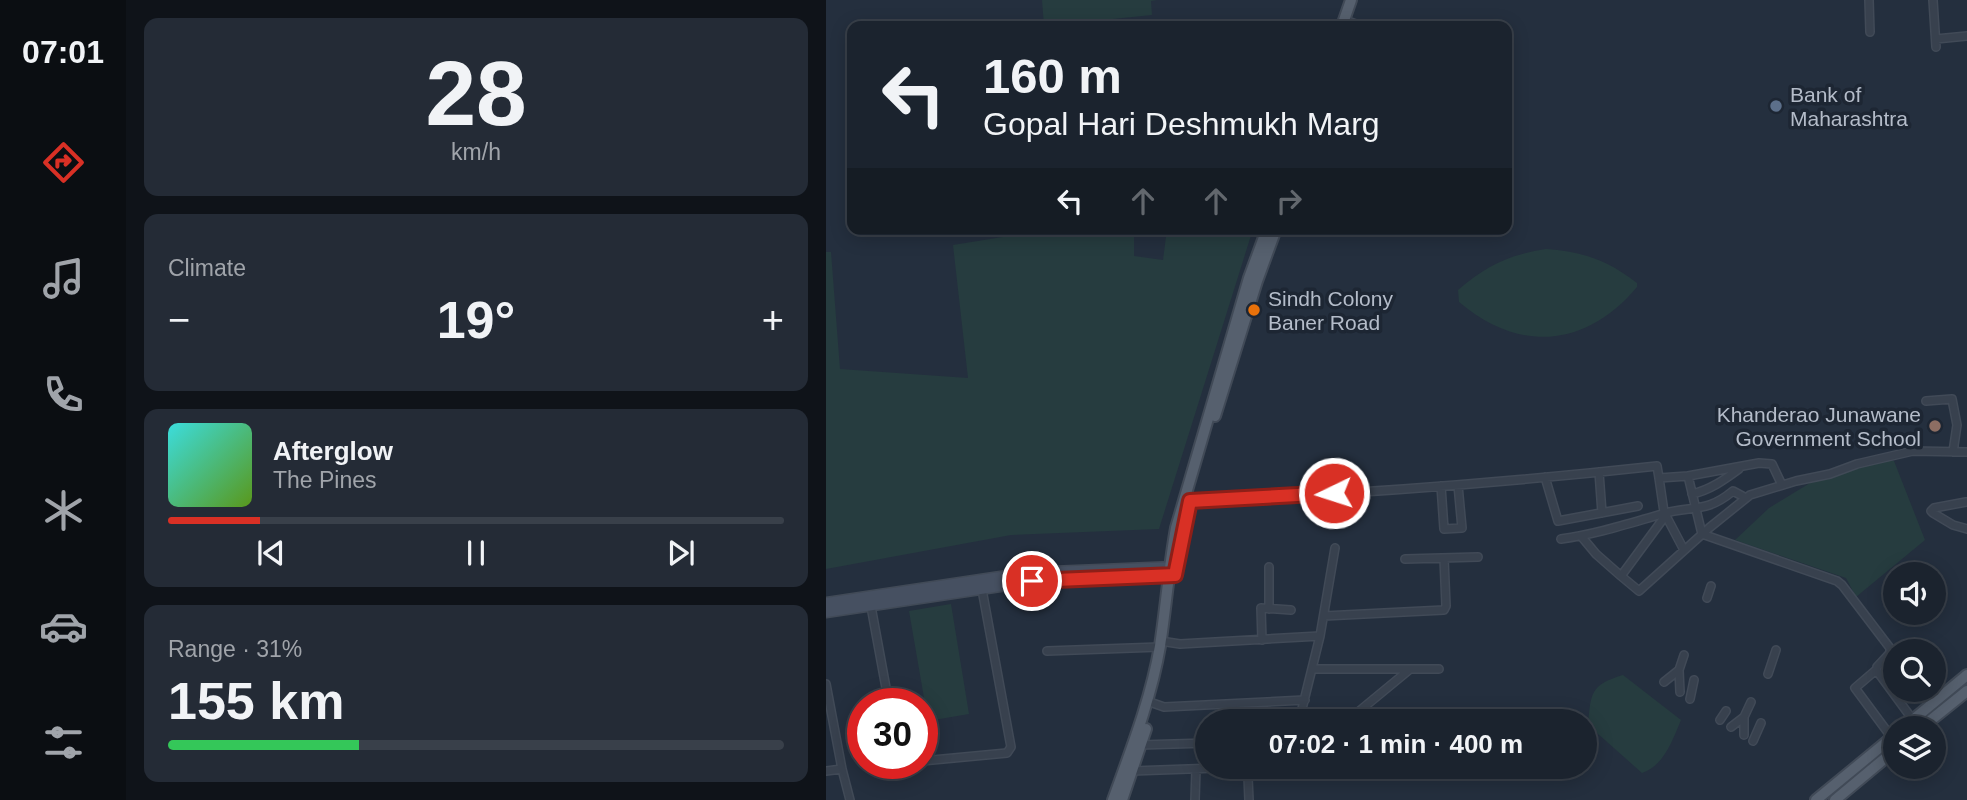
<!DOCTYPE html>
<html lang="en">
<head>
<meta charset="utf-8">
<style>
	body { margin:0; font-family:Arial,sans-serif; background:#242b36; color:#f1f3f6; height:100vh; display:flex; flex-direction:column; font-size:26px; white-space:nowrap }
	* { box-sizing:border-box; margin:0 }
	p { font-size:23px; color:#a0a4aa }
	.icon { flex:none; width:38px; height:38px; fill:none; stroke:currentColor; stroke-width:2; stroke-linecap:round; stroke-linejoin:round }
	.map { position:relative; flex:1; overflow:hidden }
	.panel { display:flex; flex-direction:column; gap:18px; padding:18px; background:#0f1319; width:700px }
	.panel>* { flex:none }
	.hud { position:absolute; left:21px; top:21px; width:665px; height:214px; border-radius:14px; box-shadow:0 4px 18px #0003,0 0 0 2px #39404a; background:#1b232e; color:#f1f3f6; overflow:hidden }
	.buttons { position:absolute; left:1057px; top:562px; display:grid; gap:14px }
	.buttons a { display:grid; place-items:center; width:63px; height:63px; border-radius:50%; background:#1b232e; box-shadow:0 4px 18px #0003,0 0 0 2px #39404a; font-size:35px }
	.speed { position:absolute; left:21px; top:688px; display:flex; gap:14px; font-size:35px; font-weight:700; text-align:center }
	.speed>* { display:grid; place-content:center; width:91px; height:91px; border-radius:50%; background:#1b232e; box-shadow:0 4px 18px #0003,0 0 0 2px #39404a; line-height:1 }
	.speed .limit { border:10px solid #d22; background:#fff; color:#111 }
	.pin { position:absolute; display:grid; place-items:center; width:60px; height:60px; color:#fff; margin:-30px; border:4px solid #fff; border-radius:50%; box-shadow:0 2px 7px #0007 }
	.me { position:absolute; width:77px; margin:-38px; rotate:266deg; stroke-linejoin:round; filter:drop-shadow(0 0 5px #0008) }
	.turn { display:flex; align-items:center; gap:24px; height:147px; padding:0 21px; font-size:32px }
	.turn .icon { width:91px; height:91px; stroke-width:2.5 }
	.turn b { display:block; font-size:49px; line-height:60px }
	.lanes { display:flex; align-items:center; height:66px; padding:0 21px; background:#0003; justify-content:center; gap:35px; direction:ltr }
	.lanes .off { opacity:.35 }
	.big { font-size:52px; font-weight:700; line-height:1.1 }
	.panel .card { flex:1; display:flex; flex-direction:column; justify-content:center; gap:10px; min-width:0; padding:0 24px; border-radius:14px; background:#242b36 }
	.panel .dial { align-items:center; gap:0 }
	.dial b { font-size:91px; line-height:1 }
	.song { display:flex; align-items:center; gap:21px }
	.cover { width:84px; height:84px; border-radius:10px; background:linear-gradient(135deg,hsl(180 70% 55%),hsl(90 70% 35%)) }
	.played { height:7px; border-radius:4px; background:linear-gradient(90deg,#d93025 15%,#39404a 15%) }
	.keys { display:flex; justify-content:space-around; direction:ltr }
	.heat { display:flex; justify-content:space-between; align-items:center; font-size:38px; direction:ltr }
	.charge { height:10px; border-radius:5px; background:linear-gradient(90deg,#34c759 31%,#39404a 0) }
	.trip { position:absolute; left:369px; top:709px; width:402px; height:70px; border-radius:35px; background:#1b232e; box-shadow:0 4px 18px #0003,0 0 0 2px #39404a; font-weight:700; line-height:70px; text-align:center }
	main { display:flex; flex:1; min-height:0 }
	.tabs { display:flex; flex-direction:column; width:126px; justify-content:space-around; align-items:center; background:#0b0e12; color:#a0a4aa }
	.tabs .icon { width:49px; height:49px }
	.tabs .selected { color:#d93025 }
	.tabs b { font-size:32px; color:#f1f3f6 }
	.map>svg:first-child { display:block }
	.green { fill:#263c3f }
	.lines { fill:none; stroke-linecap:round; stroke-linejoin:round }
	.street-casing { stroke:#414a57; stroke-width:10 }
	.secondary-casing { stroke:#414a57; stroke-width:13 }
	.primary-casing { stroke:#414a57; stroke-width:14 }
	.street { stroke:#38414e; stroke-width:7 }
	.secondary { stroke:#465061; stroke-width:10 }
	.primary { stroke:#56606e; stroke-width:10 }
	.route-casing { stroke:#8d1f18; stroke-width:18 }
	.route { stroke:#d93025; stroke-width:12 }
	.service-dot { fill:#5c6f8a; stroke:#1d2633; stroke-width:2.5 }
	.food-dot { fill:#e8710a; stroke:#1d2633; stroke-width:2.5 }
	.education-dot { fill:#8d6e63; stroke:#1d2633; stroke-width:2.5 }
	.labels { text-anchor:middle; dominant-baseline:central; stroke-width:7; stroke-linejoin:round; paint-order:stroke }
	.poi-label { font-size:21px; fill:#b4bcc9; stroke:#1d2633; text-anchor:start }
</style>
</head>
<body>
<main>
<nav class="tabs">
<b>07:01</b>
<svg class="icon selected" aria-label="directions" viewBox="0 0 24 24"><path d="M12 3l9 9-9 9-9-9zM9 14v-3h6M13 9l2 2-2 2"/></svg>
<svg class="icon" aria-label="music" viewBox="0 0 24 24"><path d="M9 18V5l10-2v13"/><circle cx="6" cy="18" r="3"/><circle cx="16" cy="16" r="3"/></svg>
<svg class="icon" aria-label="phone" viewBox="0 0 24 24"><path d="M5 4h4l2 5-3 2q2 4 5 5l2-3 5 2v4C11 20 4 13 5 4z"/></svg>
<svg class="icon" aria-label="climate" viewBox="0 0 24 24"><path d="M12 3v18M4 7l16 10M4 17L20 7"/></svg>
<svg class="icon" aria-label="car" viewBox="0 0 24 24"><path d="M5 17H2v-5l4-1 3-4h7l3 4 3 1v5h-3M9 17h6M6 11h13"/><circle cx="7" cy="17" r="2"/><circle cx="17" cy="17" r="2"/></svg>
<svg class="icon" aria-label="filters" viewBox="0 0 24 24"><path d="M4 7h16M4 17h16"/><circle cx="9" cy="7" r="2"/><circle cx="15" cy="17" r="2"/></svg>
</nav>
<section class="panel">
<div class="card dial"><b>28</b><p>km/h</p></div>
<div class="card"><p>Climate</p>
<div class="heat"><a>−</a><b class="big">19°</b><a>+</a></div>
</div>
<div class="card">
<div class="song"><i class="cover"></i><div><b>Afterglow</b><p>The Pines</p></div></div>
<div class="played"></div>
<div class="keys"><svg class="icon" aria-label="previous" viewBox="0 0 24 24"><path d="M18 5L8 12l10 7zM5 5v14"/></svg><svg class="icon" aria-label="pause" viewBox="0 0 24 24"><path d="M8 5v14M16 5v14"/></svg><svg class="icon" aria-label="next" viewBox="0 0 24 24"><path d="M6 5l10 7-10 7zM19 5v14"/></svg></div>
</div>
<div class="card"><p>Range · 31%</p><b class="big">155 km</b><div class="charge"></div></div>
</section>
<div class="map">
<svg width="1141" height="800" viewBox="0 0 1141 800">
	<rect width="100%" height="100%" fill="#242f3e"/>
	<path class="green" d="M 216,0 L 331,0 L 325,1 L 326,15 L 218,26 Z
		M 227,229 L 308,229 L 308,256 L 337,260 L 341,229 L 427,229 L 333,529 L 185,535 L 0,569 L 0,252 L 5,252 L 14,369 L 142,378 L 127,245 Z
		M 720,249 C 758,252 781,260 811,283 L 811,287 C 760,348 693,353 633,302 L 632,290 C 661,265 683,255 720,249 Z
		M 1049,460 L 1068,461 L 1099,540 L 1030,597 L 1020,578 L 909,540 L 943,508 L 984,483 Z
		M 125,604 L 143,714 L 102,721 L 83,611 Z
		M 797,675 L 855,720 C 847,739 838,766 816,773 L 762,725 C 765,693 764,685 797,675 Z"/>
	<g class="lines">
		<g class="street-casing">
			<path id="street" d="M 1043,0 L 1044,32
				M 1107,0 L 1110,47
				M 519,20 L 535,26
				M 1110,39 L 1141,36
				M 1100,401 L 1126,399 L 1131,425 L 1127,452
				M 773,472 L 776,513
				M 862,476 L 933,463 L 946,464 L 956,485
				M 719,477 L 732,521 L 812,506
				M 615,486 L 618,529 L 636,528 L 632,485
				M 866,494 C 884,490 898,480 913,469
				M 364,501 C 520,495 676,483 831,466 L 833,478
				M 1105,511 L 1107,513 L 1127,525 L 1141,529
				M 1105,511 L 1108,508 L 1140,502
				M 840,515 L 795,576 L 813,591 L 883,528 L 924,495 L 970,481 L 1004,474 L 1031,464 L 1087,451 L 1141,452
				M 755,536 L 770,554 L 795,576
				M 735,539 C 771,534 801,524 836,514 C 867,505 879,514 907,491 L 920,498
				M 858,550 L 838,512 L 833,478 L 862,476 L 876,534 L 1011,581 L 1016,585 L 1064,648 L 1064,653 L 1051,667 L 1051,671 L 1087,720
				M 579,559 L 652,557
				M 881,598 L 885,586
				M 44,601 L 63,704
				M 443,609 L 443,567
				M 498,616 L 618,610 L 620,606 L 618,558
				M 436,640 L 435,608 L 465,610
				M 341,642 L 354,644 L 494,636
				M 221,651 L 334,647
				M 486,669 L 613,669
				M 853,670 L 854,692
				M 1050,670 L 1029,688 L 1066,738
				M 942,674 L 950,650
				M 838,682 L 853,670 L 858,655
				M 0,684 L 16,769 L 0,771
				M 864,699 L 868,680
				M 321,701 L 338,707 L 479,700
				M 894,720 L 900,711
				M 473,721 L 494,636 L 509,548
				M 488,721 L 526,717 L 583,670
				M 905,727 L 918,717 L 925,702
				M 918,735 L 918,717
				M 927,741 L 935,723
				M 314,745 L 382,743
				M 96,761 L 181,753 L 185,747 L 155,584
				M 16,769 L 24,800
				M 306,771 L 419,767 L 427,770
				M 369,800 L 370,769
				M 423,800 L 422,777 L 427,770 L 461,766"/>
		</g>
		<g class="secondary-casing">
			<path id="secondary" d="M 0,603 L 200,573 L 350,567
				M 0,612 L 201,582 L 349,575"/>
		</g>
		<g class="primary-casing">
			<path id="primary" d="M 516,26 L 525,0
				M 389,416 L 431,281 L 450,229
				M 1077,728 L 1141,675
				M 1095,728 L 1141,691
				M 287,800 C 305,750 325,699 334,646 C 340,606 343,567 350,528 L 423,278 L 441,229
				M 296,800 L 320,729
				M 990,800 L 1069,735
				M 1009,800 L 1069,750"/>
		</g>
		<use href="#street" class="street"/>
		<use href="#secondary" class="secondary"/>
		<use href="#primary" class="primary"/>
	</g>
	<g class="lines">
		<g class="route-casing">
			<path id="route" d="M 206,581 L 349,575 L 364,501 L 508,493"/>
		</g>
		<use href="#route" class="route"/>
	</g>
	<circle class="service-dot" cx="950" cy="106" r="7"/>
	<circle class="food-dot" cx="428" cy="310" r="7"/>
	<circle class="education-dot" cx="1109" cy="426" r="7"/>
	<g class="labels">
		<g class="poi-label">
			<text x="964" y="94">Bank of<tspan x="964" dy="24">Maharashtra</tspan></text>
			<text x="442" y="298">Sindh Colony<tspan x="442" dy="24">Baner Road</tspan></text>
			<text x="1095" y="414" text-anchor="end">Khanderao Junawane<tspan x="1095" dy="24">Government School</tspan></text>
		</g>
	</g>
</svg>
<div class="buttons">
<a><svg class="icon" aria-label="sound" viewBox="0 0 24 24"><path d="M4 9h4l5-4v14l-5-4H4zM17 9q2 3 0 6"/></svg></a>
<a><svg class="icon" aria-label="search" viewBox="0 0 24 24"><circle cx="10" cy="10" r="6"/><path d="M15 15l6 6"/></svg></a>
<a><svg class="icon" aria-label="layers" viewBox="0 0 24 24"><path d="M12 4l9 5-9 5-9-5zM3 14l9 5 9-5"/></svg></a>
</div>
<div class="speed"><div class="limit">30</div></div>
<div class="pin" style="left:206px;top:581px;background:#d93025"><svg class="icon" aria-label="arrive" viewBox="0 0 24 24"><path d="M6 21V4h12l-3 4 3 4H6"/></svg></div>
<svg class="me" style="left:508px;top:493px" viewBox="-20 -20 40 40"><circle r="17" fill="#d93025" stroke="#fff" stroke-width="3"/><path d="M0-11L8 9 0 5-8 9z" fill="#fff"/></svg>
<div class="trip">07:02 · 1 min · 400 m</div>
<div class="hud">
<div class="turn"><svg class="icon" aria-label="left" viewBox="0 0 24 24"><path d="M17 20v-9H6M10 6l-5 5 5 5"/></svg><div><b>160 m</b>Gopal Hari Deshmukh Marg</div></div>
<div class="lanes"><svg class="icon" aria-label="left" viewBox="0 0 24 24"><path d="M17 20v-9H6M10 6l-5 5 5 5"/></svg><svg class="icon off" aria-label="ahead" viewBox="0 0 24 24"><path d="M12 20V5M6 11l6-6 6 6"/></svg><svg class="icon off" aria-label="ahead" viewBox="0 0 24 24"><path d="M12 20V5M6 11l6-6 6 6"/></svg><svg class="icon off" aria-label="right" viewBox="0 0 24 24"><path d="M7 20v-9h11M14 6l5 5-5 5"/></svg></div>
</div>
</div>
</main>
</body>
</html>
